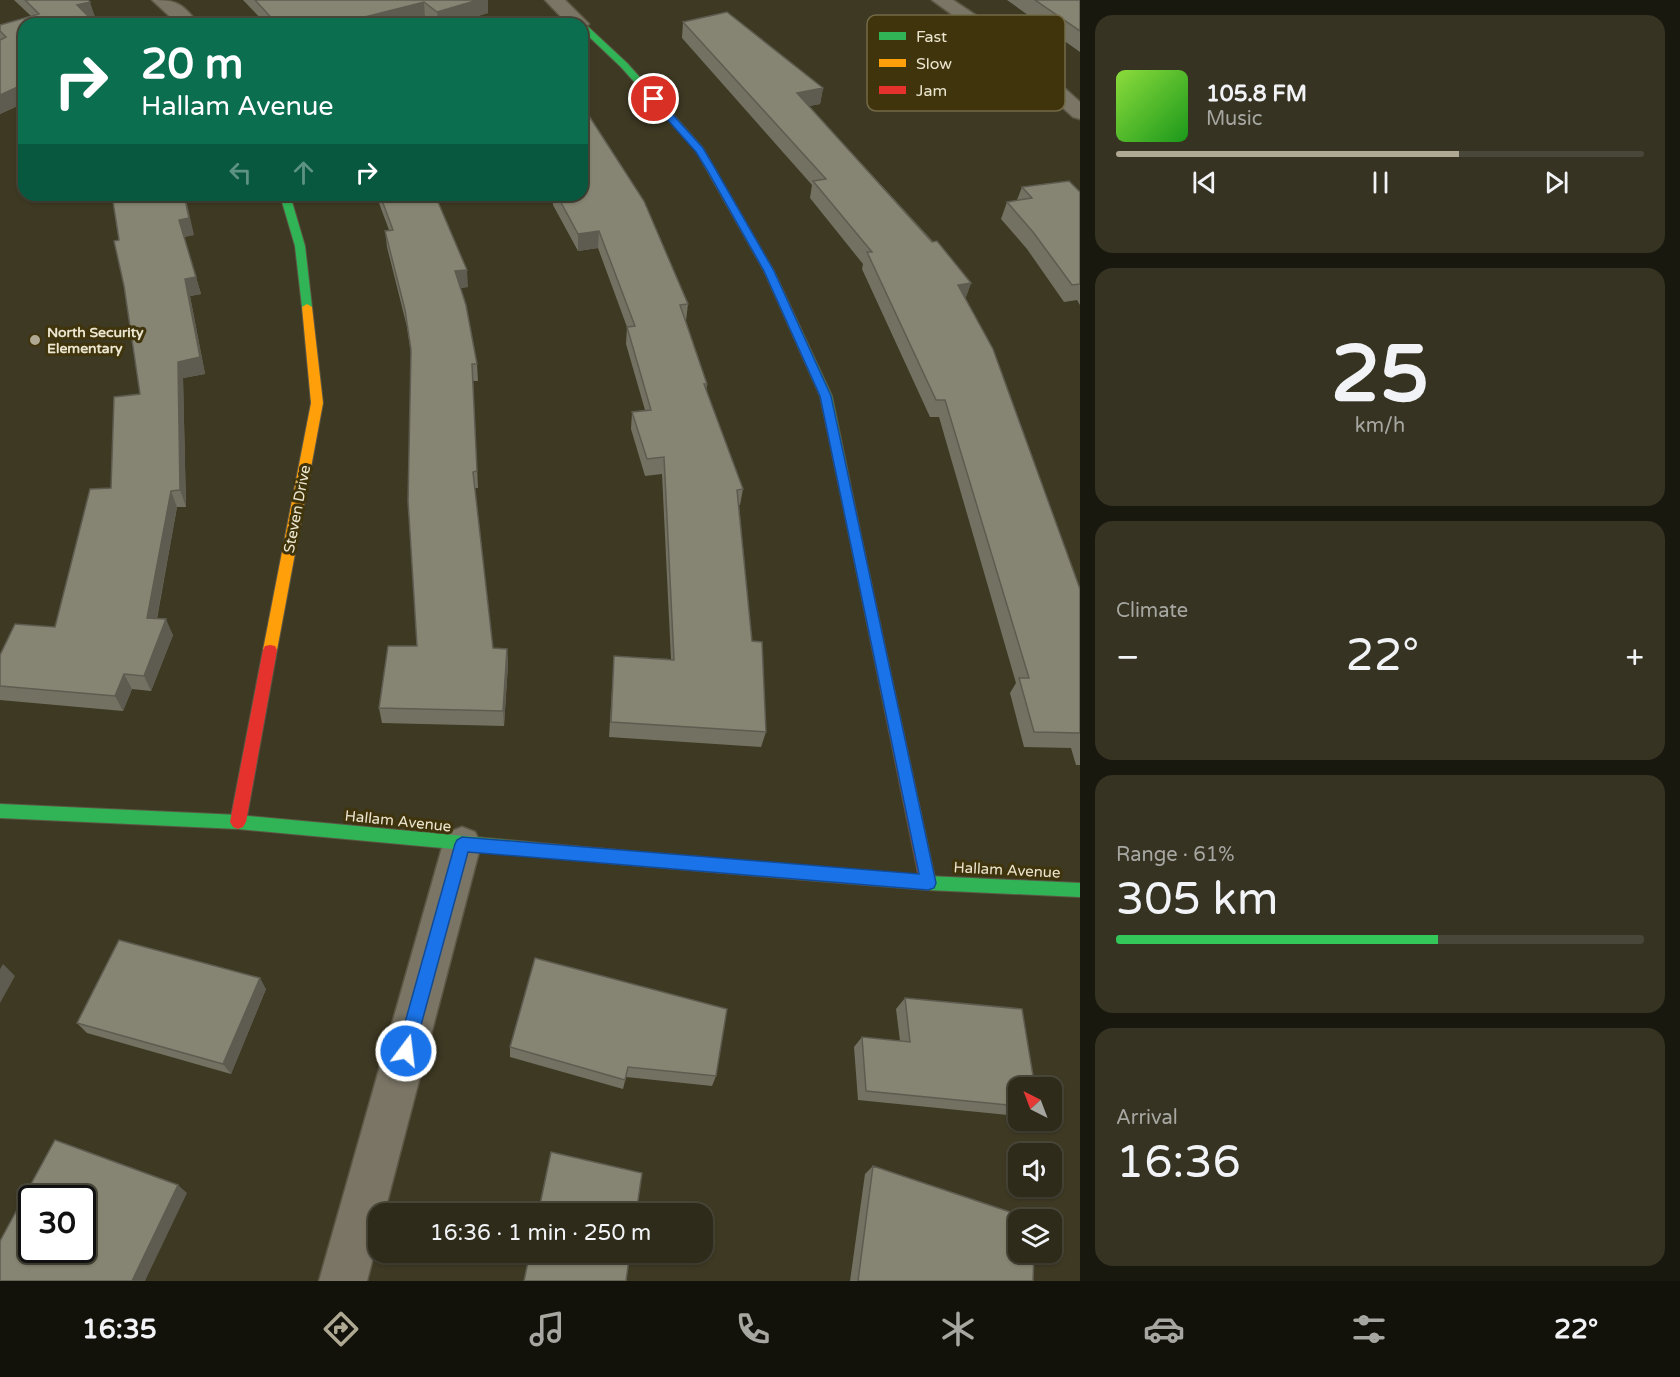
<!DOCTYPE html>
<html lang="en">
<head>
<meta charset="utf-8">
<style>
	body { margin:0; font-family:"Varela Round",sans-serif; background:#363323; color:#f1f3f6; height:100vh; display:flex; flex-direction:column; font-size:22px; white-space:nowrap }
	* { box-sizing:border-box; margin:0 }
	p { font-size:20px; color:#a7a7a2 }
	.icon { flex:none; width:33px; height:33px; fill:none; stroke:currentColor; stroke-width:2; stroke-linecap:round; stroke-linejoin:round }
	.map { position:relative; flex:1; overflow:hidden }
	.details { display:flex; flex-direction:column; gap:15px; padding:15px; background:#19180e; width:600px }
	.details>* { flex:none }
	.top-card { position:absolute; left:18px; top:18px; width:570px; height:183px; border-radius:18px; box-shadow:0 2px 4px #0004,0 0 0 2px #494739; background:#0b6e4f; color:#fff; overflow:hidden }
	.needle { width:39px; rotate:318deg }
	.tools { position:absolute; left:1008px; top:1077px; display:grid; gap:12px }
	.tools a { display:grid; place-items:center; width:54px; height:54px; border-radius:12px; background:#2e2b1a; box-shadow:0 2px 4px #0004,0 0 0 2px #494739; font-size:30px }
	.speed { position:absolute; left:18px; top:1185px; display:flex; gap:12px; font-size:30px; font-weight:700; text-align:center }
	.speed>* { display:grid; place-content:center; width:78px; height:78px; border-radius:50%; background:#2e2b1a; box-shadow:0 2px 4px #0004,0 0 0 2px #494739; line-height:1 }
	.speed .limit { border:3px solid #111; border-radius:9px; background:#fff; color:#111 }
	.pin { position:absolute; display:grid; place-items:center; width:51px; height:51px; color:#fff; margin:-26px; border:3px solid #fff; border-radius:50%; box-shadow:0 2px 6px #0007 }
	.me { position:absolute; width:66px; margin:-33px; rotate:15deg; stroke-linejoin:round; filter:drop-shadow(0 0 4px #0008) }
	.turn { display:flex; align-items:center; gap:21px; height:126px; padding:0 24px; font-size:27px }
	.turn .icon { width:78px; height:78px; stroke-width:2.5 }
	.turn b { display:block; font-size:42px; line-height:51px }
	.lanes { display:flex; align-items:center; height:57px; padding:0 24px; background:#0003; justify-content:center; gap:30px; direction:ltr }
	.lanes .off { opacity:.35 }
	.big { font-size:45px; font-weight:600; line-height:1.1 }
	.details .card { flex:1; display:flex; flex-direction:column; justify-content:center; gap:9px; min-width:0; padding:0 21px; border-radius:18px; background:#363323 }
	.details .dial { align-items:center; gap:0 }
	.dial b { font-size:78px; line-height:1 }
	.song { display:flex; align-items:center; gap:18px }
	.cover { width:72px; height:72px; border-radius:9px; background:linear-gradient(135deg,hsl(90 70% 55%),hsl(120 70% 35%)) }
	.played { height:6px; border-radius:3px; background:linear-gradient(90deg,#afa993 65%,#494739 65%) }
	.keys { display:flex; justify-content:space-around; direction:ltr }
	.heat { display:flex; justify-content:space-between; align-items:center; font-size:33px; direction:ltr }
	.charge { height:9px; border-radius:4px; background:linear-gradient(90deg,#34c759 61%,#494739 0) }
	.trip { position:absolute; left:368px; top:1203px; width:345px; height:60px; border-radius:18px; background:#2e2b1a; box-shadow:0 2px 4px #0004,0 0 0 2px #494739; font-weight:600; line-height:60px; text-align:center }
	.tabs { display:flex; height:96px; justify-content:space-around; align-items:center; background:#12110a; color:#a7a7a2 }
	.tabs .icon { width:42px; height:42px }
	.tabs .selected { color:#afa993 }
	.tabs b { font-size:27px; color:#f1f3f6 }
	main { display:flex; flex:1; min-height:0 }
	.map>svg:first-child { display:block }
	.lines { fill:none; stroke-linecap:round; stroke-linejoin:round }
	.street-casing { stroke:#5c5745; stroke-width:3 }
	.fast-casing { stroke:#5c5745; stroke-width:2 }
	.slow-casing { stroke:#5c5745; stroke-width:2 }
	.jam-casing { stroke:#5c5745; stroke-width:2 }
	.street { fill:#7a7565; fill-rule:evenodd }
	.fast { fill:#30b455; fill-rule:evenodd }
	.slow { fill:#ff9f0a; fill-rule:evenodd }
	.jam { fill:#e5322d; fill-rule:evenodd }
	.wall { fill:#737262 }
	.shaded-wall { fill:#5e5c50 }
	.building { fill:#868472; stroke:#5e5c50; stroke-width:1.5; fill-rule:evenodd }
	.route { fill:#1a73e8; stroke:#114b97; stroke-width:1.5 }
	.poi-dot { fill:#afa993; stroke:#3f340c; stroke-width:2 }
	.labels { text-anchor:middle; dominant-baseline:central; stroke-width:6; stroke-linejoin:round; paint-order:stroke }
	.far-poi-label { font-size:14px; font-weight:bold; fill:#ece6d0; stroke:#3f340c; text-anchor:start }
	.street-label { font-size:15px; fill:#ece6d0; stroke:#3f340c }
	.key { fill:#3f340c; stroke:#736947; stroke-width:1.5 }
	.key-label { font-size:16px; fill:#ece6d0 }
</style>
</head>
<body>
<main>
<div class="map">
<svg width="1080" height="1281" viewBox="0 0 1080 1281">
	<rect width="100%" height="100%" fill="#3e3923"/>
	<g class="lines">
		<g class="street-casing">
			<path id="street" d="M 152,0 C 176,0 183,3 198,24 L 178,24 Z
				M 545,0 L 565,0 L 589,24 L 582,29 L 582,24 L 568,24 Z
				M 932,0 L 953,0 L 1004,34 L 1080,102 L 1080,119 L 1073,117 L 990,42 Z
				M 462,827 L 475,832 L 481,844 L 384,1214 L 378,1214 L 378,1238 L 367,1281 L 319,1281 L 443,844 L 449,832 Z"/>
		</g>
		<g class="fast-casing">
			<path id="fast" d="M 581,24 L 585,24 L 627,63 L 703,148 L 774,271 L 832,396 L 862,540 L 860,543 L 852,543 L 850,540 L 820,396 L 764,271 L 696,151 L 621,67 L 582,30 Z
				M 280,195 L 290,195 L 305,246 L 312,307 L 307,310 L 302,307 L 295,246 Z
				M 0,804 L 238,815 L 572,846 L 577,848 L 580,853 L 577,858 L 572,860 L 238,829 L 0,818 Z
				M 805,866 L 928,876 L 1080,883 L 1080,897 L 928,890 L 805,880 L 799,878 L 797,873 L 799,868 Z"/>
		</g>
		<g class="slow-casing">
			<path id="slow" d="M 307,304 L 312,307 L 323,403 L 277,650 L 275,654 L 265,654 L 263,650 L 311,403 L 302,307 Z
				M 572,846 L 805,866 L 811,868 L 813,873 L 811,878 L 805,880 L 572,860 L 567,858 L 564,853 L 567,848 Z"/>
		</g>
		<g class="jam-casing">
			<path id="jam" d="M 856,535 L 862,540 L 936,883 L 934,888 L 928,890 L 922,888 L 920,883 L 850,540 Z
				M 270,645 L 275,646 L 277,650 L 246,822 L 243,827 L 238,829 L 233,827 L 230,822 L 263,650 L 265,646 Z"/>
		</g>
		<use href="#street" class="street"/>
		<use href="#fast" class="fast"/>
		<use href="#slow" class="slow"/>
		<use href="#jam" class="jam"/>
	</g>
	<path class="wall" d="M 14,0 L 88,0 L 95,17 L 91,19 L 24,24 L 24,103 L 0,114 L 0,25 L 31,16 Z
		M 243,0 L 488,0 L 488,13 L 451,24 L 433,24 L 425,18 L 401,24 L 266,24 Z
		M 1007,0 L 1080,0 L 1080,52 Z
		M 683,22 L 823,88 L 820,104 L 809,106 L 971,283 L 965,299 L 1080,589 L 1080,765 L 1076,765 L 1071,748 L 1024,747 L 1010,693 L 1016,683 L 939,417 L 930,417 L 862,269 L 863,264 L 810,198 L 812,185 L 682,38 Z
		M 1022,187 L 1080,192 L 1080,305 L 1077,300 L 1064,302 L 1027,249 L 1001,219 L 1007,202 L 1017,200 Z
		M 376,195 L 435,195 L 468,287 L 460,288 L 477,364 L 478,381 L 473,381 L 478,488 L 475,488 L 493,648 L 507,649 L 508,664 L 504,726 L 382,723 L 379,708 L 417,646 L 411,354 L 407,327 L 387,247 L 385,231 L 389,230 Z
		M 553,195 L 582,195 L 688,304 L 686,321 L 707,384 L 706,391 L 743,489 L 740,505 L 739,505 L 752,641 L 766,732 L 761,747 L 609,737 L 614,656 L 671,659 L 662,474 L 645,476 L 631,429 L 632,412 L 645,410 L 626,344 L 627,327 L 598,248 L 578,251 L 553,205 Z
		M 194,235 L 184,237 L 201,294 L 190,296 L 205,374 L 183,378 L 186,507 L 177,507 L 157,619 L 173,635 L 151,691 L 132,689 L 123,711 L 0,700 L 0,655 L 55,627 L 111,488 L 140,394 L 119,240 Z
		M 266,989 L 231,1074 L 87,1033 L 77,1023 Z
		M 905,998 L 1018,1088 L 1018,1116 L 858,1100 L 854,1047 L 862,1037 L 900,1041 L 896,1009 Z
		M 510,1047 L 716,1076 L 712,1086 L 626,1077 L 623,1089 L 510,1057 Z
		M 873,1166 L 1033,1281 L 850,1281 L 865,1174 Z"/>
	<path class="shaded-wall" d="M 478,0 L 488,0 L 488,13 L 451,24 L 438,24 L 437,12 Z
		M 90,2 L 95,17 L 82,21 L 77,5 Z
		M 424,2 L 425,18 L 401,24 L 337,24 Z
		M 24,84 L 24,103 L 0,114 L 0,95 Z
		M 823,88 L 820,104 L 794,109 L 797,93 Z
		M 184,195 L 185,195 L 194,235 L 184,237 L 179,220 Z
		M 599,231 L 598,248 L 578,251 L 578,234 Z
		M 467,270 L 468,287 L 457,288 L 455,271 Z
		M 196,277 L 201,294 L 190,296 L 205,374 L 183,378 L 186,507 L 180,490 L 178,362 L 185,279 Z
		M 971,283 L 965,300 L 958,285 Z
		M 171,491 L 177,507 L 154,633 L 147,618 Z
		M 166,619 L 173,635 L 151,691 L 144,676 Z
		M 507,649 L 508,664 L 504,726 L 503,711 Z
		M 124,674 L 132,689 L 123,711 L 115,696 Z
		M 3,964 L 15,976 L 0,1003 L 0,969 Z
		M 260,978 L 266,989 L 231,1074 L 223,1064 Z
		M 178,1185 L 187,1193 L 145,1281 L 132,1281 Z"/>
	<path class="building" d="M 25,0 L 88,0 L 90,2 L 77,5 L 96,24 L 24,24 L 24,84 L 0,95 L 0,40 L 6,37 L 0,31 L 0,25 L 39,14 Z
		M 255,0 L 478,0 L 437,12 L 424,2 L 337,24 L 277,24 Z
		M 1035,0 L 1080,0 L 1080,31 Z
		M 727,12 L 823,88 L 797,93 L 932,242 L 937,241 L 971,283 L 958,285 L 993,349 L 1080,589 L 1080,733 L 1034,732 L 1019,678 L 1029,678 L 945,400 L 936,400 L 867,252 L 872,252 L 813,181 L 826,179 L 683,22 Z
		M 582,105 L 644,201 L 688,304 L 680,305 L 707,384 L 704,384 L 743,489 L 737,490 L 752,641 L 762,642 L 766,732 L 611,722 L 614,656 L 674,660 L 664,457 L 647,459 L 632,412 L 651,410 L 627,327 L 635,326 L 599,231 L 578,234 L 557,195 L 582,195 Z
		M 1069,181 L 1080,192 L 1080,284 L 1072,285 L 1033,232 L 1007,202 L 1032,198 L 1022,187 Z
		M 112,195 L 184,195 L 189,218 L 179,220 L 196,277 L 185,279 L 200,357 L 178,362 L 180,490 L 171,491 L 147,618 L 166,619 L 144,676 L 124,674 L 115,696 L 0,686 L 0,655 L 15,624 L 55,627 L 90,489 L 111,488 L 114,397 L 140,394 L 124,286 L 114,241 L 119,240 Z
		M 380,195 L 435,195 L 467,270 L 455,271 L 466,305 L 477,364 L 472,364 L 477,471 L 473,472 L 493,648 L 507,649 L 503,711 L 379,708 L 388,646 L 417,646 L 408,501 L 411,350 L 405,310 L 385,231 L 393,230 Z
		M 119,940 L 260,978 L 223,1064 L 77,1023 Z
		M 535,958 L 727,1009 L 716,1076 L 628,1067 L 625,1080 L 510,1047 Z
		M 905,998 L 1022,1009 L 1035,1088 L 1018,1088 L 1018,1106 L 866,1091 L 862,1037 L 910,1042 Z
		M 55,1140 L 178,1185 L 132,1281 L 0,1281 L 0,1241 ZM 32,1198 L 82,1198 L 82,1250 L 32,1250 Z
		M 551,1152 L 642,1173 L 636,1214 L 538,1214 Z
		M 873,1166 L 1034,1220 L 1018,1220 L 1018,1252 L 1034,1252 L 1033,1281 L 858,1281 Z
		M 530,1252 L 630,1252 L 626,1281 L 524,1281 Z"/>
	<path class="route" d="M 651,97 L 657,97 L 703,148 L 716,170 L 774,271 L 831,396 L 936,883 L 934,888 L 928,890 L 468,852 L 414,1051 L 412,1057 L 406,1060 L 400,1057 L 397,1051 L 455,844 L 457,840 L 462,837 L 919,874 L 820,396 L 764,271 L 707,170 L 696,152 L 651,101 Z"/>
	<circle class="poi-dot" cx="35" cy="340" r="6"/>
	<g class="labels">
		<g class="far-poi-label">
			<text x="47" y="332">North Security<tspan x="47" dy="16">Elementary</tspan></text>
		</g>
		<g class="street-label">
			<text transform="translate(297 509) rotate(-79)">Steven Drive</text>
			<text transform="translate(398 821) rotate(6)">Hallam Avenue</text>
			<text transform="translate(1007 870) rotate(3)">Hallam Avenue</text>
		</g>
	</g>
	<rect x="867" y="15" width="198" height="96" rx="9" class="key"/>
	<rect x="879" y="32" width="27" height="8" fill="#30b455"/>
	<rect x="879" y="59" width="27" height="8" fill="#ff9f0a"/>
	<rect x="879" y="86" width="27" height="8" fill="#e5322d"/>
	<g class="key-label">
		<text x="916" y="42">Fast</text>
		<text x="916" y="69">Slow</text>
		<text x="916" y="96">Jam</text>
	</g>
</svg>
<div class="tools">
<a><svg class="needle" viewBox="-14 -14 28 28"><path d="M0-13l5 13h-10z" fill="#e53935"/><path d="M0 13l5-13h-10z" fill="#a7a7a2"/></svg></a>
<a><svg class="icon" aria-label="sound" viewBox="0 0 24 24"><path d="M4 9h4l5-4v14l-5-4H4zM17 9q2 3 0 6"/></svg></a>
<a><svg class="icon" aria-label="layers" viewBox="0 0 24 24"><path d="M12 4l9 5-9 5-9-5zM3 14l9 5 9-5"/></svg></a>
</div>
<div class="speed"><div class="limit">30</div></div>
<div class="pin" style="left:654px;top:99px;background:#d93025"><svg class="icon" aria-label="arrive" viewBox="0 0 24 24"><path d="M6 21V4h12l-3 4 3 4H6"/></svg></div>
<svg class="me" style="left:406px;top:1051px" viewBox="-20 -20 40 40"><circle r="17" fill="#1a73e8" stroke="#fff" stroke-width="3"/><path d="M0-11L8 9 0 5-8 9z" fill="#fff"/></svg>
<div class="trip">16:36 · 1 min · 250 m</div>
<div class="top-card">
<div class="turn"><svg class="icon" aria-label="right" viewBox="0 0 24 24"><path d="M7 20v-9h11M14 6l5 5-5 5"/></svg><div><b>20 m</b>Hallam Avenue</div></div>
<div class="lanes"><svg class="icon off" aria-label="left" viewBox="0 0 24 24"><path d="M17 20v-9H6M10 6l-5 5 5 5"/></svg><svg class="icon off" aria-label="ahead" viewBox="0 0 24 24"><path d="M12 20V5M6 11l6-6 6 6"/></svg><svg class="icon" aria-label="right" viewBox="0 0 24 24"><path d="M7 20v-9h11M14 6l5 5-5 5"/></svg></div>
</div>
</div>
<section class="details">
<div class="card">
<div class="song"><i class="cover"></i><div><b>105.8 FM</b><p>Music</p></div></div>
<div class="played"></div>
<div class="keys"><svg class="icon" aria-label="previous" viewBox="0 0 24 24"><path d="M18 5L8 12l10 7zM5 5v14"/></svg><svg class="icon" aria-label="pause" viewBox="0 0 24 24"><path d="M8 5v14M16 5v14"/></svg><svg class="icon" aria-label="next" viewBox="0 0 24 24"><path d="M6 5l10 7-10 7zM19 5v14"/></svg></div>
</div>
<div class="card dial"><b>25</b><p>km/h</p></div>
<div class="card"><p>Climate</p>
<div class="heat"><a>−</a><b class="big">22°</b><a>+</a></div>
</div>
<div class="card"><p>Range · 61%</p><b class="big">305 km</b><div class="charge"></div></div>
<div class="card"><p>Arrival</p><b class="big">16:36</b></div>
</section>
</main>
<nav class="tabs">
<b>16:35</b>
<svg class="icon selected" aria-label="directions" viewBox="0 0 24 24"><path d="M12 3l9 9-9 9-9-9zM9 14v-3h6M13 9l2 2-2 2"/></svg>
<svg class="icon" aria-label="music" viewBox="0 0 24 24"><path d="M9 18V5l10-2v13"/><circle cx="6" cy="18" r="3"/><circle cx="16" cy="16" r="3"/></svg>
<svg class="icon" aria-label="phone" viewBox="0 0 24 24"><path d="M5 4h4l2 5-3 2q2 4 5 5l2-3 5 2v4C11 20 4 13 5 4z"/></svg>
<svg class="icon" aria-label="climate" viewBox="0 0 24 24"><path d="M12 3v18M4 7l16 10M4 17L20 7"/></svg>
<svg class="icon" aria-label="car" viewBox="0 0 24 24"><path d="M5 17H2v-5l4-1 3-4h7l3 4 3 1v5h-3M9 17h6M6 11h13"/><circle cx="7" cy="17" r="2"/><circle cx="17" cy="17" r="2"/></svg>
<svg class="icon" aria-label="filters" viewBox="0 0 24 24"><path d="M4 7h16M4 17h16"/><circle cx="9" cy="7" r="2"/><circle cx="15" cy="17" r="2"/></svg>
<b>22°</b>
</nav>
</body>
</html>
